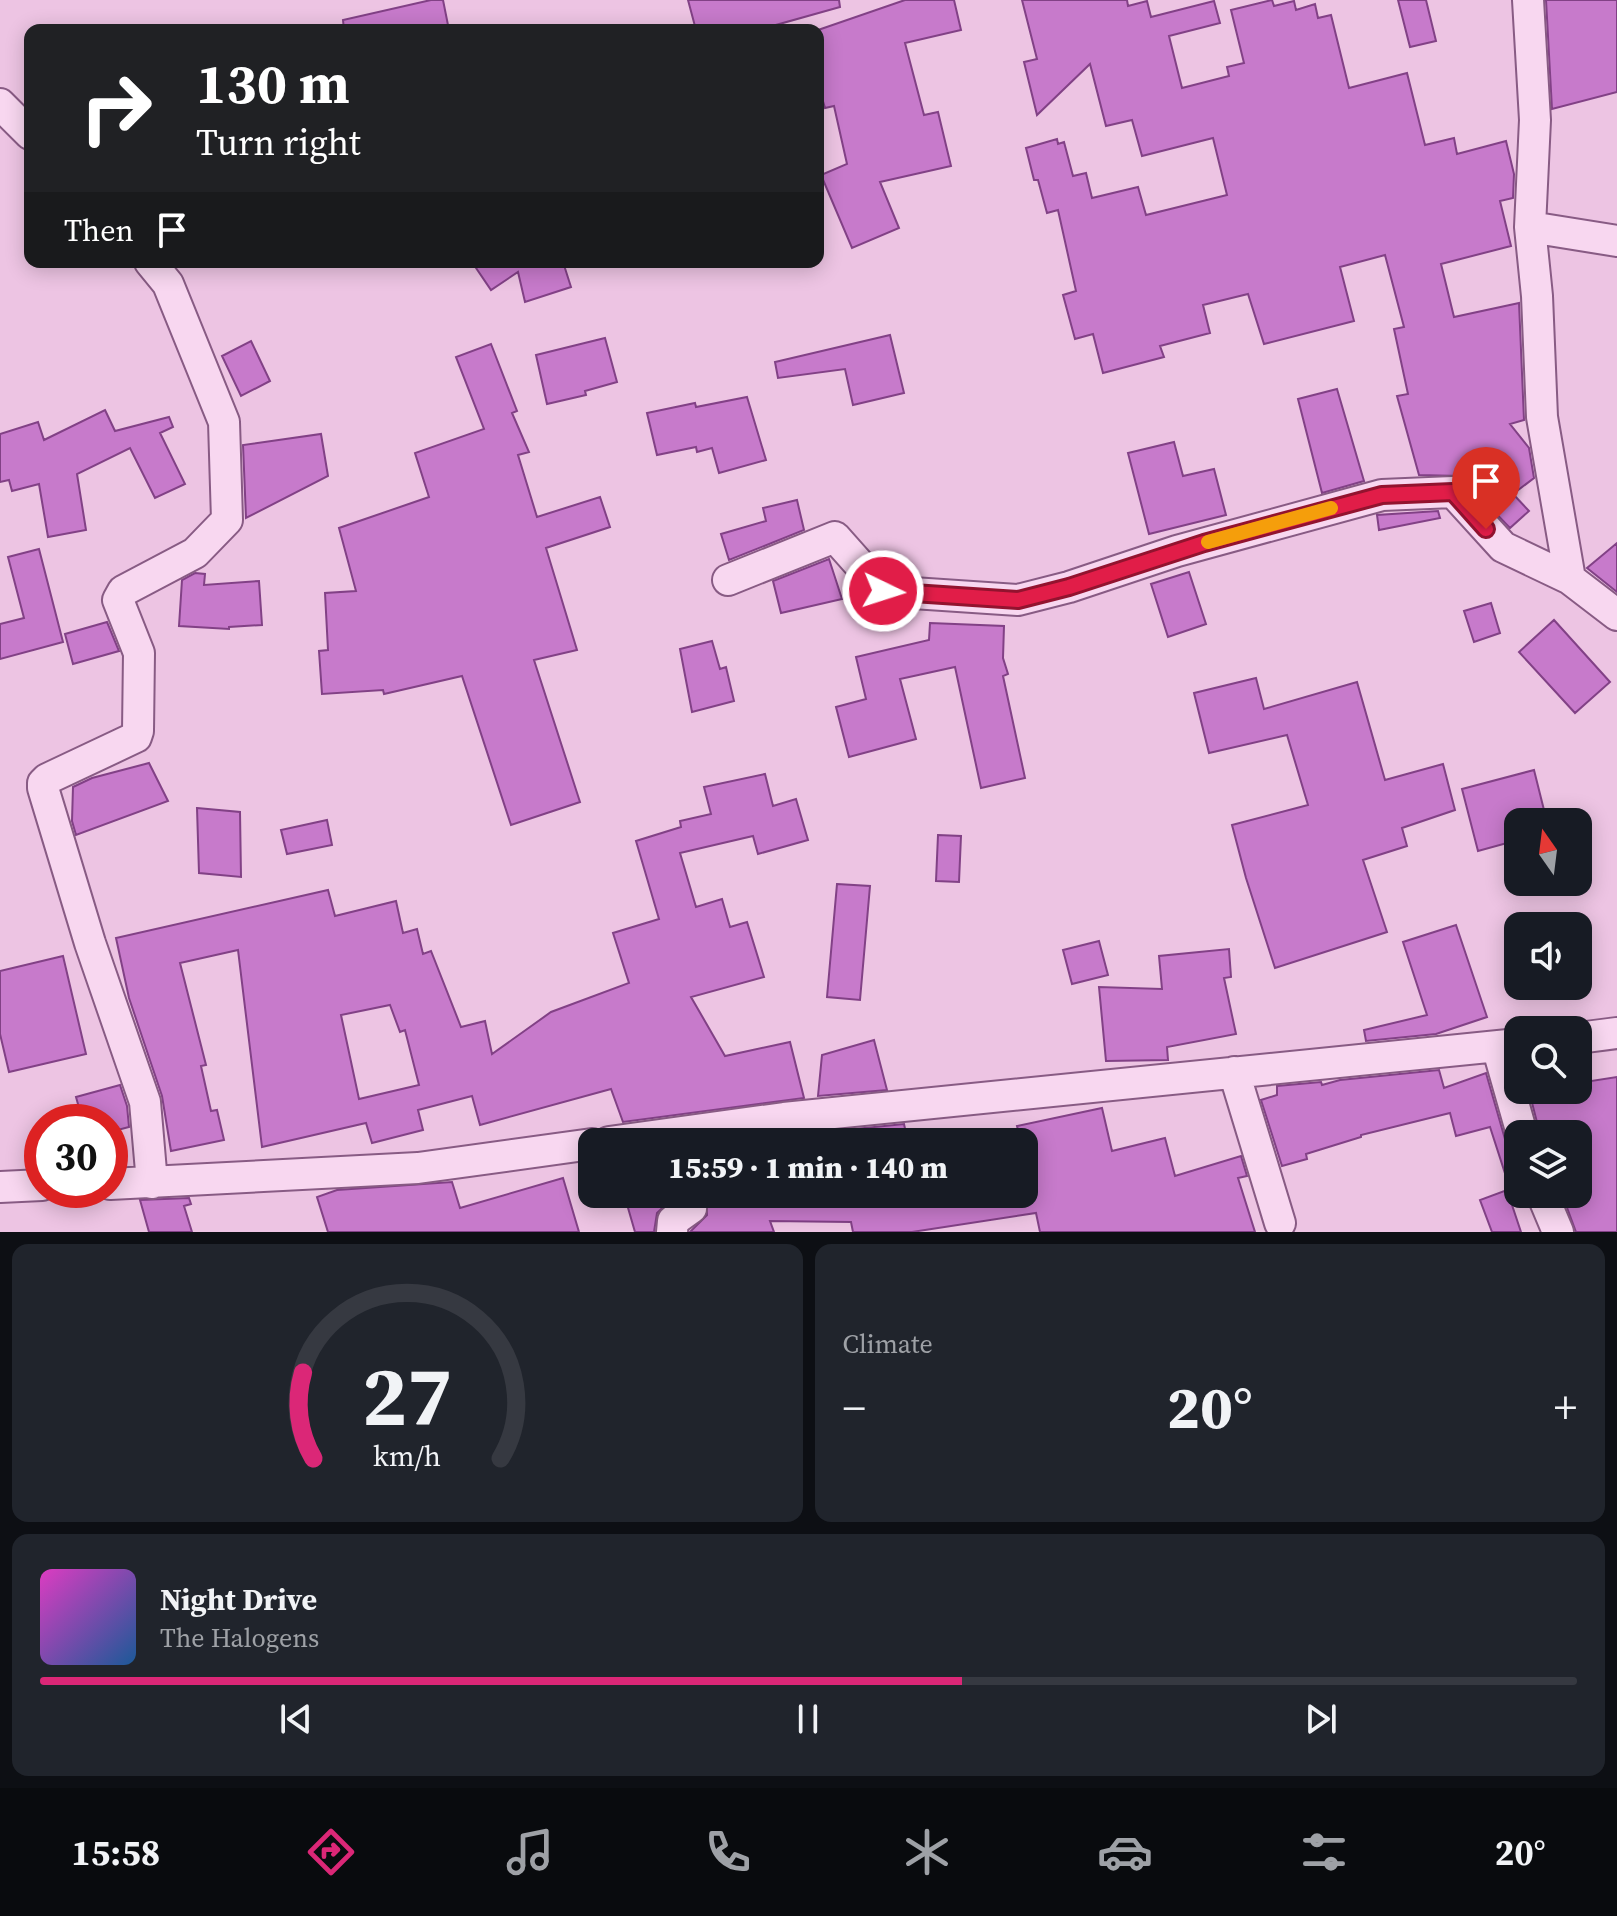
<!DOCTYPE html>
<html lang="en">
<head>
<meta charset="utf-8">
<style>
	body { margin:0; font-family:"Source Serif 4",serif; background:#20242c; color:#f1f3f6; height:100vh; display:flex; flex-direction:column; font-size:30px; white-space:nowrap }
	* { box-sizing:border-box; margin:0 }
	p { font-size:26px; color:#9ea1a6 }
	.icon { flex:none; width:44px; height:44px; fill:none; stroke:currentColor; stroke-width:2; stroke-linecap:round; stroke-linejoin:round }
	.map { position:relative; height:1232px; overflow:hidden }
	.drawer { display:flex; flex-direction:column; gap:12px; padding:12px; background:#0d0f14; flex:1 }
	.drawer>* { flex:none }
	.top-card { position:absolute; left:24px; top:24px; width:800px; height:244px; border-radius:16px; box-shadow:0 4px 20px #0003; background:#202124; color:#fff; overflow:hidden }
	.needle { width:52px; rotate:346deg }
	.controls { position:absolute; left:1504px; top:808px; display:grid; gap:16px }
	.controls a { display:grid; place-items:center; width:88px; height:88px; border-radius:16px; background:#171b24; box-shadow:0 4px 20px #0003; font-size:40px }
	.speed { position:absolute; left:24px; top:1104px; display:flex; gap:16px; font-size:40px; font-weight:700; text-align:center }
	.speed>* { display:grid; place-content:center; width:104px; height:104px; border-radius:50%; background:#171b24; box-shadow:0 4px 20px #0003; line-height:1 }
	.speed .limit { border:12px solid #d22; background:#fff; color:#111 }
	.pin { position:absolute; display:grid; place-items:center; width:68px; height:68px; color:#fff; margin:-82px -34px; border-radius:50% 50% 50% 0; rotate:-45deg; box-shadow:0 0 8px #0007 }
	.pin .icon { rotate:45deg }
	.me { position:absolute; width:88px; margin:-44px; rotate:94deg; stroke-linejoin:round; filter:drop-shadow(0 0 6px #0008) }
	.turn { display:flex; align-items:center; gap:28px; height:168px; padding:0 40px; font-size:36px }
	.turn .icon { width:104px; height:104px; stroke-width:2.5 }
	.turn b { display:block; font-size:56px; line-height:68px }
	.then { display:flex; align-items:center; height:76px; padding:0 40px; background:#0003; gap:16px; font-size:30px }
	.big { font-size:60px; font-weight:800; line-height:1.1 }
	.drawer .tile { flex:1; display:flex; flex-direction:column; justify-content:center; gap:12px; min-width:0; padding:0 28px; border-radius:16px; background:#20242c }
	.drawer .dial { align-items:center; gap:0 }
	.dial svg { height:208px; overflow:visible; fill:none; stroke:#363941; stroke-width:7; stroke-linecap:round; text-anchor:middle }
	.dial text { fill:#f1f3f6; stroke:none }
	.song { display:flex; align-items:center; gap:24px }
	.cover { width:96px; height:96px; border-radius:12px; background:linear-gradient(135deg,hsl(310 70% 55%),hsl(210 70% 35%)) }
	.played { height:8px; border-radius:4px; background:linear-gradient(90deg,#db2777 60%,#363941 60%) }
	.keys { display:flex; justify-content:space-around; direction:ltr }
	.heat { display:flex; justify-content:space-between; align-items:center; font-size:44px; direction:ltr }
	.drawer .tiles { flex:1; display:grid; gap:12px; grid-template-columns:1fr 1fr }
	.tile:last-child { grid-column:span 2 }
	.trip { position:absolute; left:578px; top:1128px; width:460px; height:80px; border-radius:16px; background:#171b24; box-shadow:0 4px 20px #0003; font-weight:800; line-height:80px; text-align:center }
	.tabs { display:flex; height:128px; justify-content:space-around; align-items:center; background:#090b0e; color:#9ea1a6 }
	.tabs .icon { width:56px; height:56px }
	.tabs .on { color:#db2777 }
	.tabs b { font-size:36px; color:#f1f3f6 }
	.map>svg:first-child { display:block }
	.building { fill:#c77acb; stroke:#824186; stroke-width:2; fill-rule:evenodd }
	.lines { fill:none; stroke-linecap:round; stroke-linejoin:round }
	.minor-casing { stroke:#885b84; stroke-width:34 }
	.minor { stroke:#f8d7f0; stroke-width:30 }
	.route-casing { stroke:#92132f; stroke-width:20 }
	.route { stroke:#e11d48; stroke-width:14 }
	.slow { stroke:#f59e0b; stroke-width:14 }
</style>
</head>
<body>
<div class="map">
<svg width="1617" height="1232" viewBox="0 0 1617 1232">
	<rect width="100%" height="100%" fill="#edc4e3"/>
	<path class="building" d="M 431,0 L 443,0 L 448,25 L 424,30 L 344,30 L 343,20 Z
		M 688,0 L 839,0 L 840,7 L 758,30 L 696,30 Z
		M 905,0 L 954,0 L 961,30 L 905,43 L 924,115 L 938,112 L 951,166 L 880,182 L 899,228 L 852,248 L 821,175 L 847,164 L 834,106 L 825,108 L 818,84 L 818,30 Z
		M 1022,0 L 1127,0 L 1128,6 L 1147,1 L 1151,17 L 1214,1 L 1220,23 L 1169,36 L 1182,88 L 1229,76 L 1227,67 L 1244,63 L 1231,10 L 1272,0 L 1274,6 L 1294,1 L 1296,10 L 1315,4 L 1318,18 L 1331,15 L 1349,88 L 1407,73 L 1425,145 L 1454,138 L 1457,154 L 1506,141 L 1514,174 L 1513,198 L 1500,201 L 1511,246 L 1441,264 L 1454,317 L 1519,303 L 1524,420 L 1510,424 L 1529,448 L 1534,478 L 1513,494 L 1529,511 L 1510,528 L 1460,476 L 1419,475 L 1397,396 L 1408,394 L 1394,329 L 1404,327 L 1385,255 L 1340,267 L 1354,321 L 1264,344 L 1248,294 L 1203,305 L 1210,333 L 1160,346 L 1164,357 L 1103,373 L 1093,334 L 1075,339 L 1063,295 L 1076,291 L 1058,210 L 1047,213 L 1038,180 L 1034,180 L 1026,148 L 1057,139 L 1058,144 L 1064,142 L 1073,176 L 1086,173 L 1092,198 L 1138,187 L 1146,215 L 1227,195 L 1213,138 L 1142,156 L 1132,120 L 1106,126 L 1090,64 L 1037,115 L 1024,62 L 1037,59 Z
		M 1398,0 L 1426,0 L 1436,41 L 1410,47 Z
		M 1546,0 L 1617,0 L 1617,92 L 1552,109 Z
		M 472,262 L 563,262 L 571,287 L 525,302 L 518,272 L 491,290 Z
		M 890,335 L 904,393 L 853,405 L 845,369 L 778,378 L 775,362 Z
		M 605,338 L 617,382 L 585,391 L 586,395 L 547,404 L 536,355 Z
		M 251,341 L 270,381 L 241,396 L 222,356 Z
		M 491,344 L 517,411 L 512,413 L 529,452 L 518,455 L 537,517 L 600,497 L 610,527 L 546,548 L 577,650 L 534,660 L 580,802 L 511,825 L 462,676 L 384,694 L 383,690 L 322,694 L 319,651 L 328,650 L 325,593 L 356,591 L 339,528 L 429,497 L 415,453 L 484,429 L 456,357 Z
		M 1337,389 L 1364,481 L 1322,493 L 1298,399 Z
		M 747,397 L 766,460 L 719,473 L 712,448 L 697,452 L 696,447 L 657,455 L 647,413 L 695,403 L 696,407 Z
		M 105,410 L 115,431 L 169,417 L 173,427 L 160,433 L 185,484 L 155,498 L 130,448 L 77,474 L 86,530 L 48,537 L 39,484 L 12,491 L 9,480 L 0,482 L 0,434 L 38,422 L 44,440 Z
		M 321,434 L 328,476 L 246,518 L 243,445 Z
		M 1174,442 L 1183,476 L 1214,469 L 1226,515 L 1149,534 L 1128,453 Z
		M 797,500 L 804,530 L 729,560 L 721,534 L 766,521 L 763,508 Z
		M 1438,511 L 1440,518 L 1379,530 L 1377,515 Z
		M 1617,543 L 1617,592 L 1587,568 Z
		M 39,549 L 63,642 L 0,659 L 0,624 L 24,618 L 8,557 Z
		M 829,559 L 842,599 L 781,613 L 773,581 Z
		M 1189,572 L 1206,624 L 1168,637 L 1151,584 Z
		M 195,573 L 205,574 L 204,585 L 259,581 L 262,625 L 229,627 L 229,629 L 179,626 L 182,580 Z
		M 1491,603 L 1500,633 L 1474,642 L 1464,611 Z
		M 1554,620 L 1610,682 L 1575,713 L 1519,652 Z
		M 107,622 L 119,651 L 73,664 L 65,634 Z
		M 930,623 L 1004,626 L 1003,658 L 1008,674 L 1003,676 L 1025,778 L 981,788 L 955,667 L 900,679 L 916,739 L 849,757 L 836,707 L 866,699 L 856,657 L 929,640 Z
		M 712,641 L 720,669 L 726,667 L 734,701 L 692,712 L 680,649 Z
		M 1256,678 L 1264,709 L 1357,682 L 1385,780 L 1443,764 L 1455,810 L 1402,828 L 1407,846 L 1363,860 L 1387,932 L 1275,968 L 1246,878 L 1232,825 L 1308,805 L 1287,735 L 1209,753 L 1194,693 Z
		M 149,763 L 168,801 L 76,835 L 72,821 L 73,787 L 92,778 Z
		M 1534,770 L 1547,822 L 1518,822 L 1518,840 L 1478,851 L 1462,789 Z
		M 765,774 L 773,806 L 796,799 L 808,840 L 758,854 L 753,836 L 680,853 L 696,907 L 722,899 L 730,927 L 747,922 L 764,977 L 691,997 L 725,1056 L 790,1042 L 804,1098 L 623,1122 L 611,1089 L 480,1125 L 472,1096 L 418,1110 L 423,1130 L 372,1143 L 366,1123 L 262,1147 L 238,950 L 180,963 L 206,1065 L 201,1066 L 211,1111 L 217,1110 L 224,1140 L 171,1151 L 162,1096 L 129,998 L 116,938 L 328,890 L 335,916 L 396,901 L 403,933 L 417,929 L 423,954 L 431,951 L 461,1027 L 485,1021 L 492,1054 L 551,1012 L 629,983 L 613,933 L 659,919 L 636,841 L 681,827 L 680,821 L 711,814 L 704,787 ZM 390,1005 L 400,1032 L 405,1030 L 419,1085 L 359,1099 L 341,1015 Z
		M 197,808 L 240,812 L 241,877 L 199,873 Z
		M 327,820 L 332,845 L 287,854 L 281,830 Z
		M 938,835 L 961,836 L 959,882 L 936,881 Z
		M 837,884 L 870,886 L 860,1000 L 827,997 Z
		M 1456,925 L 1487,1017 L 1436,1034 L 1366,1041 L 1364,1030 L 1427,1015 L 1403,942 Z
		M 1099,941 L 1108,975 L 1072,984 L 1063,950 Z
		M 1229,949 L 1231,977 L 1224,978 L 1236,1034 L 1167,1047 L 1168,1060 L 1106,1061 L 1099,987 L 1162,989 L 1159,956 Z
		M 63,956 L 86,1054 L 9,1072 L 0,1034 L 0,971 Z
		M 874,1040 L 887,1090 L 818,1096 L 822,1055 Z
		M 1439,1070 L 1444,1088 L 1486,1073 L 1505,1139 L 1510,1147 L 1518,1151 L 1518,1197 L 1513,1198 L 1490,1127 L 1456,1136 L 1450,1113 L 1361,1135 L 1361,1137 L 1306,1154 L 1307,1159 L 1282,1166 L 1261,1100 L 1277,1095 L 1277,1086 L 1321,1082 L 1322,1085 L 1340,1080 Z
		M 1617,1077 L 1617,1232 L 1576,1232 L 1562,1194 L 1578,1194 L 1578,1134 L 1540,1134 L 1529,1091 L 1578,1090 L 1578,1083 Z
		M 120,1085 L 127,1106 L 129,1127 L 110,1132 L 110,1122 L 83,1122 L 76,1097 Z
		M 1102,1108 L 1112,1151 L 1165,1138 L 1175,1176 L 1241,1156 L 1247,1176 L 1238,1178 L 1255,1232 L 1040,1232 L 1036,1213 L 912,1232 L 853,1232 L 851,1222 L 770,1221 L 774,1232 L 690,1232 L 707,1215 L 706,1194 L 1032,1194 L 1024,1157 L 1024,1142 L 1021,1142 L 1017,1126 Z
		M 904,1124 L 908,1142 L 741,1142 L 812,1133 L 814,1141 L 815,1133 Z
		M 563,1178 L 579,1232 L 328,1232 L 317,1197 L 337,1190 L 452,1182 L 460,1208 Z
		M 1507,1190 L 1521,1232 L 1492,1232 L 1480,1200 Z
		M 624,1194 L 670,1194 L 671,1200 L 657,1213 L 654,1232 L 635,1232 Z
		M 189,1198 L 191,1204 L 184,1206 L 192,1232 L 149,1232 L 140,1200 Z"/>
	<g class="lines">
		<g class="minor-casing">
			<path id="minor" d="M 1528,0 L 1535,120 L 1530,227 L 1537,296 L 1542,417 L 1570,579 L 1617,615
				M 0,104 L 30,134
				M 1530,227 L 1617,241
				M 150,262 L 168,284 L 224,422 L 227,520 L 195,553 L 123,591 L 118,600 L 139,653 L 138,731 L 136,737 L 47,779 L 43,783 L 43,788 L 90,943 L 145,1102 L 152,1183
				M 728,580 L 835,537 L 883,591 L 1018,600 L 1069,587 L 1177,551 L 1382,495 L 1453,492 L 1503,547 L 1570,579
				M 1578,1038 L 1617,1033
				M 1497,1046 L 1522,1134
				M 1234,1072 L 1280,1223
				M 609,1142 L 784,1118 L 1518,1044
				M 110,1184 L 418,1168 L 592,1144
				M 0,1187 L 42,1185
				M 1542,1194 L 1558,1232
				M 672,1232 L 673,1221 L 691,1208 L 688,1194"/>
		</g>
		<use href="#minor" class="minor"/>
	</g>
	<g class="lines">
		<g class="route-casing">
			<path id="route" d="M 883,591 L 1018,600 L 1069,587 L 1204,543 L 1382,495 L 1453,492 L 1486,529"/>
		</g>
		<use href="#route" class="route"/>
		<path class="slow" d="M 1208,542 L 1331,508"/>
	</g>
</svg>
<div class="controls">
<a><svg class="needle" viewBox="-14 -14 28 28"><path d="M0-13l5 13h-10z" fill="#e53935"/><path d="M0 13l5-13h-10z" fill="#9ea1a6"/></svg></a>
<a><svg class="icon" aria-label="sound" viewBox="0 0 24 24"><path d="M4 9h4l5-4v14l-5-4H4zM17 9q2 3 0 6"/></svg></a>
<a><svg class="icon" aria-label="search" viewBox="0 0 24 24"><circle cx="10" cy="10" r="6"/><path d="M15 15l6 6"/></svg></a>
<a><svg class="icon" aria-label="layers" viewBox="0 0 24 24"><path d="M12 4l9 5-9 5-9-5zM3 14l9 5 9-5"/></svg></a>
</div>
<div class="speed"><div class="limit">30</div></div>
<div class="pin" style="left:1486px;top:529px;background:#d93025"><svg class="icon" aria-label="arrive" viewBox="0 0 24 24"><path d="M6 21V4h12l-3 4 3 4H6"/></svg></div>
<svg class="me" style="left:883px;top:591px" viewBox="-20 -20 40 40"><circle r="17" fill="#e11d48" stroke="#fff" stroke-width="3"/><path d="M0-11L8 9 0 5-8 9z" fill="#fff"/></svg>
<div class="trip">15:59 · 1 min · 140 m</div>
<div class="top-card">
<div class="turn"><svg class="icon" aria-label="right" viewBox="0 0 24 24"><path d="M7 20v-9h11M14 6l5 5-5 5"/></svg><div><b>130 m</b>Turn right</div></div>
<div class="then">Then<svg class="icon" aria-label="arrive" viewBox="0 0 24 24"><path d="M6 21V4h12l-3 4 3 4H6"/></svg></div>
</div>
</div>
<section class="drawer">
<div class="tiles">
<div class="tile dial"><svg viewBox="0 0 100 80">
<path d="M14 69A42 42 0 1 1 86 69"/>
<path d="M14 69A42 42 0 0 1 10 36" stroke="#db2777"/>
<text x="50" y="56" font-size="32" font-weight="700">27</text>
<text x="50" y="72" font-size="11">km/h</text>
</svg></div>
<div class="tile"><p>Climate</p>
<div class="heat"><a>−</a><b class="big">20°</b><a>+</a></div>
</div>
<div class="tile">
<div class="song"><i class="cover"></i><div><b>Night Drive</b><p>The Halogens</p></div></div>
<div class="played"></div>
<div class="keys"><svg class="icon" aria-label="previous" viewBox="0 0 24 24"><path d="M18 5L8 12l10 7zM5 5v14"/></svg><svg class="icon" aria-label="pause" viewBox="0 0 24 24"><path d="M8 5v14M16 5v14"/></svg><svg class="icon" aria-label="next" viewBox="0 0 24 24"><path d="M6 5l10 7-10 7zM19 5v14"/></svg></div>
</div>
</div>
</section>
<nav class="tabs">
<b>15:58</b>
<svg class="icon on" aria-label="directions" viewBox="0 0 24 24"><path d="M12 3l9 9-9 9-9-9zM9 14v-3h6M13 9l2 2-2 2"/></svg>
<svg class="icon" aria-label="music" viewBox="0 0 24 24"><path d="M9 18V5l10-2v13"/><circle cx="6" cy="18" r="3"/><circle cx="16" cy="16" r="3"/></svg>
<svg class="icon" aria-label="phone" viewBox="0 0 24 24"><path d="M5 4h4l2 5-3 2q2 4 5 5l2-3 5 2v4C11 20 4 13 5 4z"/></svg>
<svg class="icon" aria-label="climate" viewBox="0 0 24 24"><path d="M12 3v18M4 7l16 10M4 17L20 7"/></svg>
<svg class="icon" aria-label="car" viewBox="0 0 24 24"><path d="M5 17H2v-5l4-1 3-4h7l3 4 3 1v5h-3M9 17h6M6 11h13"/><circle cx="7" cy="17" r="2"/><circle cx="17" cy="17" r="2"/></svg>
<svg class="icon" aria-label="filters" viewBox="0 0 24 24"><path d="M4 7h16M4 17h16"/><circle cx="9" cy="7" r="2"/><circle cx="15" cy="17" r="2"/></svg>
<b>20°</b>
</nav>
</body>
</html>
